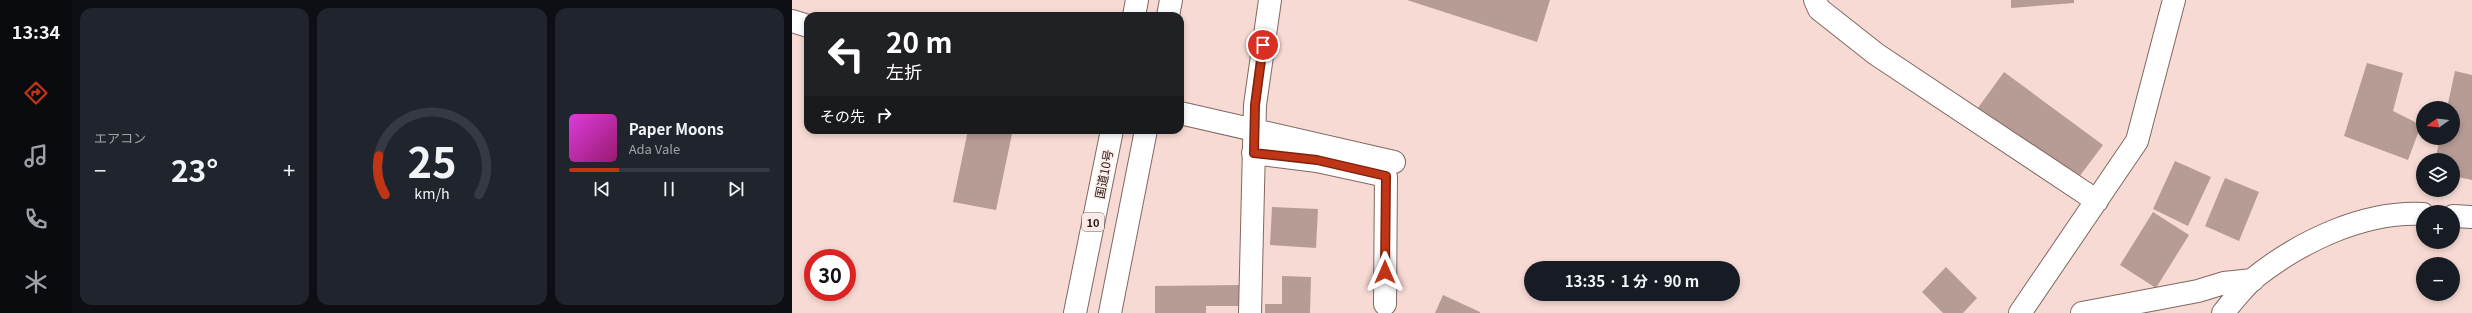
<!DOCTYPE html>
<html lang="ja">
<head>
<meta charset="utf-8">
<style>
	body { margin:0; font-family:Georgia,"Noto Sans JP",serif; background:#20242c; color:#f1f3f6; height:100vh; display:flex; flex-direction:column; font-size:15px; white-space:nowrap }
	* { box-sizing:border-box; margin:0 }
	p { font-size:13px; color:#9ea1a6 }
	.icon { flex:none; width:22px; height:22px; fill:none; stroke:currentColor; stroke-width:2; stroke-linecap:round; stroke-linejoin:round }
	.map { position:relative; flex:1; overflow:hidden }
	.side { display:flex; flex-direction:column; gap:8px; padding:8px; background:#0d0f14; width:720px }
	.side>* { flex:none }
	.banner { position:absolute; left:12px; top:12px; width:380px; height:122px; border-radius:12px; box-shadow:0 2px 6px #0003; background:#202124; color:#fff; overflow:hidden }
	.needle { width:26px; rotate:255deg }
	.fabs { position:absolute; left:1624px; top:101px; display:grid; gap:8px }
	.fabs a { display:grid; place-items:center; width:44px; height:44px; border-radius:50%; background:#171b24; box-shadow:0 2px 6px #0003; font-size:20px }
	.speed { position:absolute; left:12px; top:249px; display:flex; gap:8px; font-size:20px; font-weight:700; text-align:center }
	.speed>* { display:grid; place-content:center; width:52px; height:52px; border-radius:50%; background:#171b24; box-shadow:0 2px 6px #0003; line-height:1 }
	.speed .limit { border:6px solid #d22; background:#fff; color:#111 }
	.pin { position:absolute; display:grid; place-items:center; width:34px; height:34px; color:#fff; margin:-17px; border:2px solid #fff; border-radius:50%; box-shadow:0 1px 4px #0007 }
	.me { position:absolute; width:44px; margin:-22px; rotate:0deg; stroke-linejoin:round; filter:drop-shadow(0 0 3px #0008) }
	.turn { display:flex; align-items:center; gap:14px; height:84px; padding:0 16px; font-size:18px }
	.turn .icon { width:52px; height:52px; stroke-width:2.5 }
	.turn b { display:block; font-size:28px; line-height:34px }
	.then { display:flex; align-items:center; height:38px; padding:0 16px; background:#0003; gap:8px; font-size:15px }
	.big { font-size:30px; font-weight:700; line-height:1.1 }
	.side .widget { flex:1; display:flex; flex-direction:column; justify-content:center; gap:6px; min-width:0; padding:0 14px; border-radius:12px; background:#20242c }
	.side .dial { align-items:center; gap:0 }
	.dial svg { height:104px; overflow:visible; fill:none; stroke:#363941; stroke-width:7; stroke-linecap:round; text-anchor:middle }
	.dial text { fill:#f1f3f6; stroke:none }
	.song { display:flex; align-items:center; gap:12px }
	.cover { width:48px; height:48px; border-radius:6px; background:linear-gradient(135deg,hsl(300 70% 55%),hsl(320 70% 35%)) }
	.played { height:4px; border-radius:2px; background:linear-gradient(90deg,#bf3516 25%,#363941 25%) }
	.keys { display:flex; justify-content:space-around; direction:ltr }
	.heat { display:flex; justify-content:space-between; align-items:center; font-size:22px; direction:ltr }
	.side .tiles { flex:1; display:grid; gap:8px; grid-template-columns:repeat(3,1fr) }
	.trip { position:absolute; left:732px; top:261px; width:216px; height:40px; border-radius:20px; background:#171b24; box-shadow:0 2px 6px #0003; font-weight:700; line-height:40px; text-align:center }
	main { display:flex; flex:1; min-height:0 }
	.tabs { display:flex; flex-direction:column; width:72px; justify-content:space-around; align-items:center; background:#090b0e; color:#9ea1a6 }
	.tabs .icon { width:28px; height:28px }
	.tabs .current { color:#bf3516 }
	.tabs b { font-size:18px; color:#f1f3f6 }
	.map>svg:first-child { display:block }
	.building { fill:#b79b95 }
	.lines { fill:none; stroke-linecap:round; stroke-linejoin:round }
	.minor-casing { stroke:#816862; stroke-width:24 }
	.highway-casing { stroke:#816862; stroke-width:24 }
	.minor { stroke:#fff; stroke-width:22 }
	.highway { stroke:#fff; stroke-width:22 }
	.route-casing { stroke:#7c220e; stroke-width:10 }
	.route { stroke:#bf3516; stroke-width:7 }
	.labels { text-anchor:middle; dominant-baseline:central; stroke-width:3; stroke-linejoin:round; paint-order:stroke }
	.shield { fill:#fceae6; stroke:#645855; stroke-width:1 }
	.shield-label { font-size:11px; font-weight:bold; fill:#231917 }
	.street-label { font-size:12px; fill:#231917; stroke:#fceae6 }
</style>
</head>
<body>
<main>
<nav class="tabs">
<b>13:34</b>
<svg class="icon current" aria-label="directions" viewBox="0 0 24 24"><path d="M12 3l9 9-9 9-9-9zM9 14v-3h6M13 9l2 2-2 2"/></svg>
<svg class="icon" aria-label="music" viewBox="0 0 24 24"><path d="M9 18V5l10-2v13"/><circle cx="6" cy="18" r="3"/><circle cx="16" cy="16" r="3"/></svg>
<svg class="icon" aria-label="phone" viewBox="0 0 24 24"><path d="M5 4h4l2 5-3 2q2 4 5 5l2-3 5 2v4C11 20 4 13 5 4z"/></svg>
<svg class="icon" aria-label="climate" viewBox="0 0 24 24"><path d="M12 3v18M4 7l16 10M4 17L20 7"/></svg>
</nav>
<section class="side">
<div class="tiles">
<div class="widget"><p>エアコン</p>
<div class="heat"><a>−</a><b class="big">23°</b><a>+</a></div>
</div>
<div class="widget dial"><svg viewBox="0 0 100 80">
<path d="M14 69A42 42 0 1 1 86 69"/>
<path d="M14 69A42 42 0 0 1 9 39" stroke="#bf3516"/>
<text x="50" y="56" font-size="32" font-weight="700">25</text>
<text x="50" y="72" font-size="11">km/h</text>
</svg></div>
<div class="widget">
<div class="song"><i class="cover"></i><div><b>Paper Moons</b><p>Ada Vale</p></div></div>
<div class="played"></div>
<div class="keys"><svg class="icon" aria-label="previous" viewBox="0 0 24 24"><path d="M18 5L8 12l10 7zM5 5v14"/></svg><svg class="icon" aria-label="pause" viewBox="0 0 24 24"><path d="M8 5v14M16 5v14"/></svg><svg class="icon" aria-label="next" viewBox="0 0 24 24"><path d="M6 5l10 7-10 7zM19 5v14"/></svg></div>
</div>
</div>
</section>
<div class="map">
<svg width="1680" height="313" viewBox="0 0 1680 313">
	<rect width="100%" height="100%" fill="#f7dad3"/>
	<path class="building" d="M 615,0 L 758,0 L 745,42 Z
		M 1219,0 L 1282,0 L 1282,3 L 1219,8 Z
		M 1575,63 L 1611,73 L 1601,111 L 1629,125 L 1616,160 L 1552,136 Z
		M 1663,71 L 1680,75 L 1680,180 L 1661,176 L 1661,160 L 1643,160 L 1648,138 L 1661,138 L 1661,108 L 1655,108 Z
		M 1212,72 L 1311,145 L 1281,185 L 1183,112 Z
		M 176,130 L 203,130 L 220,134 L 204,210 L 161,202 Z
		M 1383,161 L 1419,177 L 1396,226 L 1361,209 Z
		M 1433,178 L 1467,192 L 1447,241 L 1413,226 Z
		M 480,207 L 526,209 L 524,248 L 478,245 Z
		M 1361,212 L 1397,235 L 1364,288 L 1328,265 Z
		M 1154,267 L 1185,298 L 1171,313 L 1151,313 L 1130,292 Z
		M 490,276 L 519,277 L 518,313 L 473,313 L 473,304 L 490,304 Z
		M 447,285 L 448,306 L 414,306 L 414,313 L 363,313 L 363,286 Z
		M 651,295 L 688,312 L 688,313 L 643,313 Z"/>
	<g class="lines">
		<g class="minor-casing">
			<path id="minor" d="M 1023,0 L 1027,9 L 1084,54 L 1305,201
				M 0,21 L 16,26
				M 388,113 L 602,162
				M 461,153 L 525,161 L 594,176 L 593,304
				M 1661,216 L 1680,217
				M 458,313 L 463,105 L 478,0
				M 1228,313 L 1345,141 L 1382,0
				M 1290,313 L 1406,291 L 1432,283 L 1461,280
				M 1431,313 C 1440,302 1450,289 1461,279 C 1507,242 1571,211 1631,214"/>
		</g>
		<g class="highway-casing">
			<path id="highway" d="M 342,16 L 345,0
				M 376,16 L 379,0
				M 283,313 L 320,130
				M 318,313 L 354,130"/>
		</g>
		<use href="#minor" class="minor"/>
		<use href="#highway" class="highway"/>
	</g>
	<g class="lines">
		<g class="route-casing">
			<path id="route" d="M 471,45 L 463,105 L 462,153 L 525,160 L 594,176 L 593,272"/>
		</g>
		<use href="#route" class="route"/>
	</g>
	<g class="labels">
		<rect class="shield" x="290" y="213" width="22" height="18" rx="3"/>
		<g class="shield-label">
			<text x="301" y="222">10</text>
		</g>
		<g class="street-label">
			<text transform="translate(311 174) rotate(-79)">国道10号</text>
		</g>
	</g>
</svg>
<div class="fabs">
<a><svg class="needle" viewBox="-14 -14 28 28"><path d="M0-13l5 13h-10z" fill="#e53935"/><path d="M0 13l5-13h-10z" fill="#9ea1a6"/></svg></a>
<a><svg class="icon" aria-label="layers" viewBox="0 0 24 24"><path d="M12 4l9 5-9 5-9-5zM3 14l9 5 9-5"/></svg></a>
<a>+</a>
<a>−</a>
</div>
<div class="speed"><div class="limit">30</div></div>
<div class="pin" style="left:471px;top:45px;background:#d93025"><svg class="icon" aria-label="arrive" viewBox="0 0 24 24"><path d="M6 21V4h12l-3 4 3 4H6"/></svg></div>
<svg class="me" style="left:593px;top:272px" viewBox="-20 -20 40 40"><path d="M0-17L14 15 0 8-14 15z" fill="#bf3516" stroke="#fff" stroke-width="4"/></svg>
<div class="trip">13:35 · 1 分 · 90 m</div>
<div class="banner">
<div class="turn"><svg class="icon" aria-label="left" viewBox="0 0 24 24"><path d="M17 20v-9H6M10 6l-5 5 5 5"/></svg><div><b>20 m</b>左折</div></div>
<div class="then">その先<svg class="icon" aria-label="right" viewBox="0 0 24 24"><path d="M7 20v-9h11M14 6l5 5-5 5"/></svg></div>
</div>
</div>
</main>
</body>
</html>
